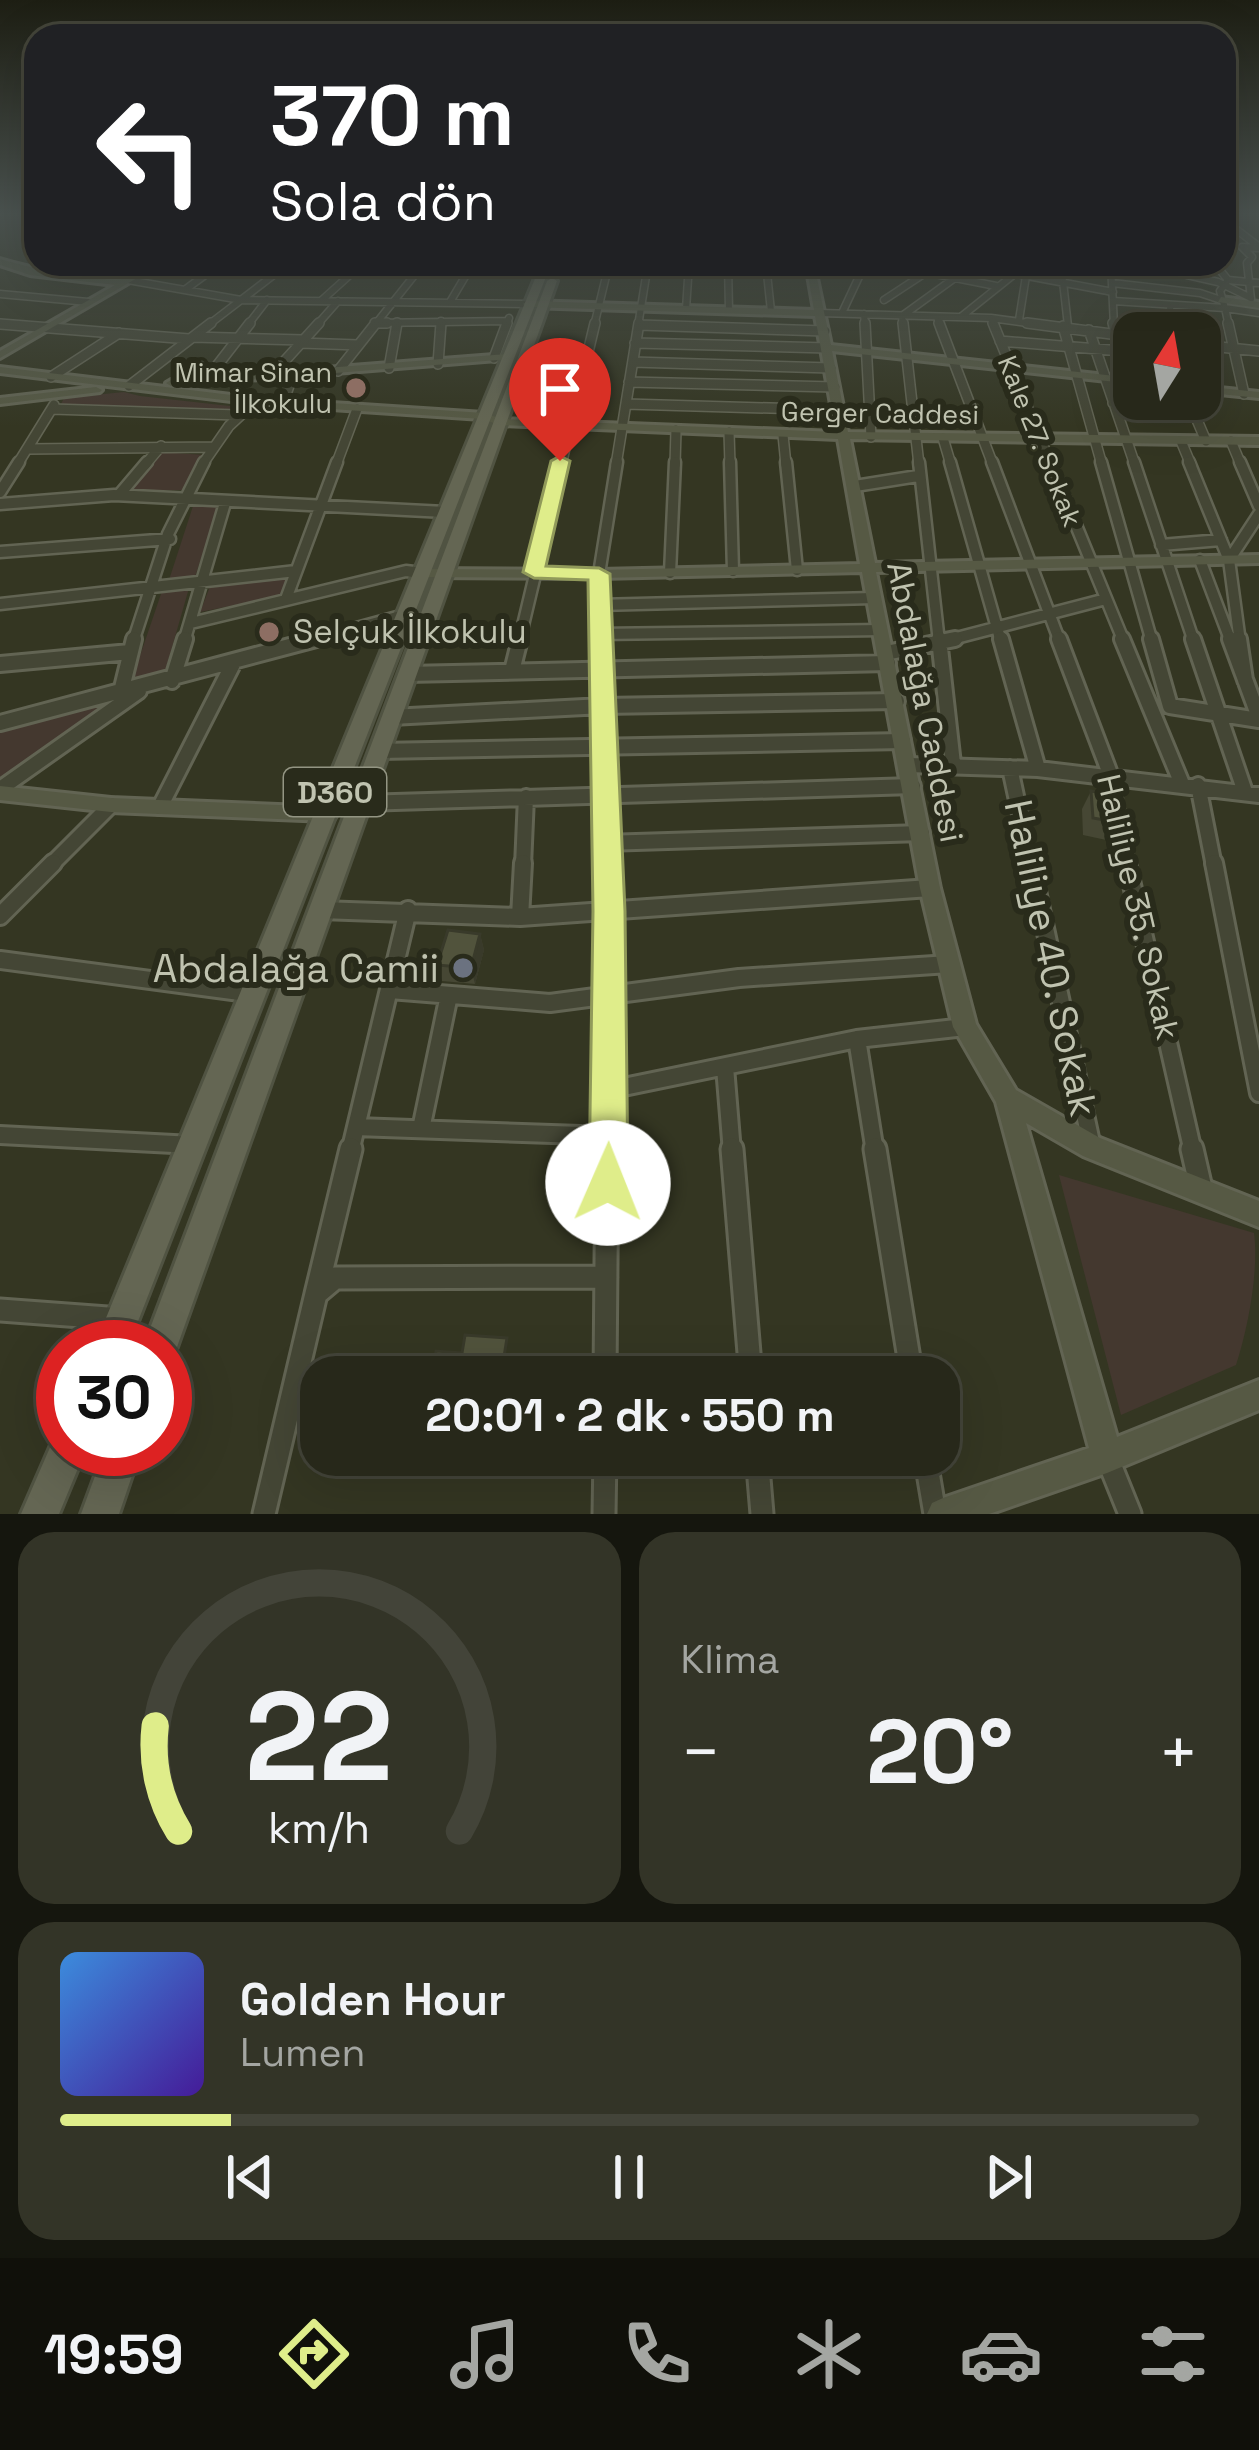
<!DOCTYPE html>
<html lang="tr">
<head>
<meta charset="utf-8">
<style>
	body { margin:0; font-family:"Space Grotesk",sans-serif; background:#333427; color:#f1f3f6; height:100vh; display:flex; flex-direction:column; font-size:45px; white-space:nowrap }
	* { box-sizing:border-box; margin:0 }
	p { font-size:39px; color:#a4a6a2 }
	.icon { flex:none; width:66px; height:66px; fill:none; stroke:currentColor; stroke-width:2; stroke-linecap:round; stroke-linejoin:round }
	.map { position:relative; height:1514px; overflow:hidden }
	.side { display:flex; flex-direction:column; gap:18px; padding:18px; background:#15160e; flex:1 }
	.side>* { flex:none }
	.top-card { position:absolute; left:24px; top:24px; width:1212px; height:252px; border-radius:36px; box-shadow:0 12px 48px #0002,0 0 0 3px #434439; background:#202124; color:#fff; overflow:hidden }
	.needle { width:78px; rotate:11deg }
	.buttons { position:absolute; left:1113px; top:312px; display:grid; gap:24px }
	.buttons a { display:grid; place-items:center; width:108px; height:108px; border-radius:24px; background:#27281a; box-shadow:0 12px 48px #0002,0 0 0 3px #434439; font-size:60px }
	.speed { position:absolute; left:36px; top:1320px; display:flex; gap:24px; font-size:60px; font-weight:700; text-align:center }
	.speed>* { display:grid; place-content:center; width:156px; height:156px; border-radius:50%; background:#27281a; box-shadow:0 12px 48px #0002,0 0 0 3px #434439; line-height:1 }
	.speed .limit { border:18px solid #d22; background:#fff; color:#111 }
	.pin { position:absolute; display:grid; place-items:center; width:102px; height:102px; color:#fff; margin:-123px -51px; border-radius:50% 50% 50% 0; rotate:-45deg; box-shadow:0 0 12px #0007 }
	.pin .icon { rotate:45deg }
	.me { position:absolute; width:132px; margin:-66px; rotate:1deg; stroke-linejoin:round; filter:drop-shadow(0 0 9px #0008) }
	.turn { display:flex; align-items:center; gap:42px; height:252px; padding:0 48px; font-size:54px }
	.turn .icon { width:156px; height:156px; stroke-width:2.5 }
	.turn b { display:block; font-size:84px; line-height:102px }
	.big { font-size:90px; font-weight:700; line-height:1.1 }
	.side .widget { flex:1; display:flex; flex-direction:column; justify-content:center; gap:18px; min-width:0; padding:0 42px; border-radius:36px; background:#333427 }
	.side .dial { align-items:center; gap:0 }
	.dial svg { height:312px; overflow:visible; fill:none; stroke:#434439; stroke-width:7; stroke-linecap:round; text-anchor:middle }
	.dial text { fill:#f1f3f6; stroke:none }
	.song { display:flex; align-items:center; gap:36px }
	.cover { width:144px; height:144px; border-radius:18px; background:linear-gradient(135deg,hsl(210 70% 55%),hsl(260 70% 35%)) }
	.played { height:12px; border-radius:6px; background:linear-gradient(90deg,#dfed8a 15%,#434439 15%) }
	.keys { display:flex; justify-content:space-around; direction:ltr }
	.heat { display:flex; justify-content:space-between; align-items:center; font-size:66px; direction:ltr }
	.side .tiles { flex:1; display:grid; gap:18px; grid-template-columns:1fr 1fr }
	.widget:last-child { grid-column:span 2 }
	.trip { position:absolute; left:300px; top:1356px; width:660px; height:120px; border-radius:36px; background:#27281a; box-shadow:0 12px 48px #0002,0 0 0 3px #434439; font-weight:700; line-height:120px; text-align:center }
	.dock { display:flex; height:192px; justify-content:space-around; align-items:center; background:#10100a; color:#a4a6a2 }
	.dock .icon { width:84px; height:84px }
	.dock .active { color:#dfed8a }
	.dock b { font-size:54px; color:#f1f3f6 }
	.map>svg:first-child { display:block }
	.green { fill:#44382f }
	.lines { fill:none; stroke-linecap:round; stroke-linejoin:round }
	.street-far5-casing { stroke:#626453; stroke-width:9 }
	.street-far4-casing { stroke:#626453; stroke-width:12 }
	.street-far3-casing { stroke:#626453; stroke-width:15 }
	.street-far2-casing { stroke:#626453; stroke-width:20 }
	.street-far1-casing { stroke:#626453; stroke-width:22 }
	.street-casing { stroke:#626453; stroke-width:27 }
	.secondary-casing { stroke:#626453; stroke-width:6 }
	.primary-casing { stroke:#505342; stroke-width:6 }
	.street-far5 { stroke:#444635; stroke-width:6 }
	.street-far4 { stroke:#444635; stroke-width:9 }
	.street-far3 { stroke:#444635; stroke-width:10 }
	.street-far2 { stroke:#444635; stroke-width:14 }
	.street-far1 { stroke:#444635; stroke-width:16 }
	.street { stroke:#444635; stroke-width:21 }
	.secondary { fill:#565944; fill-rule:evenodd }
	.primary { fill:#646653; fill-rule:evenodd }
	.wall { fill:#464734 }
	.shaded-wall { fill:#393a2a }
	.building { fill:#51533c; stroke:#393a2a; stroke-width:3 }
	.route { fill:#dfed8a; stroke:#919a5a; stroke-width:3 }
	.education-dot { fill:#8d6e63; stroke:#292b1b; stroke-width:4.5 }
	.worship-dot { fill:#6b7280; stroke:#292b1b; stroke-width:4.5 }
	.labels { text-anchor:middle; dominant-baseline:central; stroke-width:12; stroke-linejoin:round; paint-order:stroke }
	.far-poi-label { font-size:27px; fill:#c0c3b0; stroke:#292b1b; text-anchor:end }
	.far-street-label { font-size:27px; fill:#c0c3b0; stroke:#292b1b }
	.shield { fill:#292b1b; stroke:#939583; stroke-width:3 }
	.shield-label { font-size:30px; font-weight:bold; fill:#c0c3b0 }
	.poi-label { font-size:33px; fill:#c0c3b0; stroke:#292b1b; text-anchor:start }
	.street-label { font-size:33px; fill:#c0c3b0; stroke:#292b1b }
	.near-street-label { font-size:39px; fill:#c0c3b0; stroke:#292b1b }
	.near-poi-label { font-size:39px; fill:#c0c3b0; stroke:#292b1b; text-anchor:end }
</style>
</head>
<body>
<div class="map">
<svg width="1259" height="1514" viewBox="0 0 1259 1514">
	<rect width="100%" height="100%" fill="#343622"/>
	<path class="green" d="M 124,392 L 140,396 L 239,407 L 236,412 L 60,406 L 64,398 Z
		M 160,452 L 206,455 L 183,490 L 131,491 Z
		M 193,506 L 218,507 L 195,577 L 169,580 Z
		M 288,575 L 281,596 L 200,612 L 211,584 Z
		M 189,588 L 163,679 L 129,688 L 162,591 Z
		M 125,696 L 5,777 L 0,777 L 0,728 Z
		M 1059,1175 L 1254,1233 C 1259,1271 1248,1328 1236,1365 L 1121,1415 Z"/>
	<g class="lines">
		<g class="street-far5-casing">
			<path id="street-far5" d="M 1224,220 L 1258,246
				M 381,264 L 419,270 L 541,272
				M 728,264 L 729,310
				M 766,264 L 771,311
				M 885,264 L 996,286
				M 1061,264 L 1068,326
				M 1111,264 L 1114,326
				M 1139,264 L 1218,282 L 1251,298
				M 1215,264 L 1228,280 L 1259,283
				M 969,265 L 1113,292
				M 128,280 L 241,300 L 528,304
				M 1112,283 L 1200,293 L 1221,300
				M 186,289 L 220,264
				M 0,294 L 88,302
				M 1251,299 L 1247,263 L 1252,257 L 1242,247 L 1259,248
				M 322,300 L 362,264
				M 884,300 L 939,264
				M 1113,301 L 1225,308 L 1220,291 L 1228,280
				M 450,302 L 472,265
				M 1170,308 L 1174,326
				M 686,309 L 689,264
				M 820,313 L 991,318 L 1050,326
				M 842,313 L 865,264
				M 864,314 L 865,326
				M 962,316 L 1027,264
				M 937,317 L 940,326
				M 991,318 L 994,326
				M 1019,320 L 1026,276
				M 375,323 L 507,321
				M 0,324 L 23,326
				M 639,325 L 665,326
				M 207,326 L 288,264
				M 247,326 L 267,300
				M 316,326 L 338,301
				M 374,326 L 421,267
				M 441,326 L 441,321
				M 506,326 L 509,318
				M 594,326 L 609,264
				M 638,326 L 648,264
				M 903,326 L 902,316 L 974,264
				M 1229,326 L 1225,308 L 1259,313"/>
		</g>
		<g class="street-far4-casing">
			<path id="street-far4" d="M 375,323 L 387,323
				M 865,323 L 871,437
				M 903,323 L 919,465
				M 939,323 L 993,465
				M 993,323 L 1051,465
				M 1027,323 L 1134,337
				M 1113,323 L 1116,335
				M 1173,323 L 1175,333
				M 1228,323 L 1244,394
				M 0,324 L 189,339
				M 639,325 L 825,331
				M 1063,326 L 1102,465
				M 1089,330 L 1135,465
				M 193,337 L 304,340
				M 1000,341 L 1134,352
				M 301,343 L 358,345
				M 635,343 L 828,348
				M 1200,345 L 1259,351
				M 494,358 L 507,323
				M 633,362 L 831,368
				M 438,364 L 441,323
				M 389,368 L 397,323
				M 338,371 L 376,323
				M 271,376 L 319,323
				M 51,377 L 119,333
				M 206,380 L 250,323
				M 629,382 L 835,387
				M 129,386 L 211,323
				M 1188,399 L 1206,441
				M 283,403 L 293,374
				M 1113,403 L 1190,409
				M 626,404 L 839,410 L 975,420
				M 52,409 L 237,415
				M 729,432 L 730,465
				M 783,435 L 786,465
				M 943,438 L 951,465
				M 1181,441 L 1191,465
				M 1231,441 L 1241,465
				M 28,449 L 214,447
				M 17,465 L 54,405
				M 145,465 L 161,446
				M 202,465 L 229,426 L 256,401
				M 336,465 L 357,409
				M 561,465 L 595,323
				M 616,465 L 639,323
				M 675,465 L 676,430"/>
		</g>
		<g class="street-far3-casing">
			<path id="street-far3" d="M 730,462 L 733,571
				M 786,462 L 797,570
				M 919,462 L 939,642
				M 950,462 L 1001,642
				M 992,462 L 1060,642
				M 1050,462 L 1124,642
				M 1101,462 L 1152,642
				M 1134,462 L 1194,642
				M 1189,462 L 1229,560 L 1240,642
				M 1240,462 L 1259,506
				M 855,486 L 918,476
				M 0,492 L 19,462
				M 119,495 L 147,462
				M 0,504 L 114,495 L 445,512
				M 1161,545 L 1221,540
				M 0,552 L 170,539
				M 1200,560 L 1231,642
				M 1229,560 L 1259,514
				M 670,573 L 675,462
				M 286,599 L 337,462
				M 0,604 L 296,571
				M 598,605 L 874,598
				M 191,623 L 406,571 L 422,573
				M 600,634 L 881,630
				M 133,642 L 168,534 L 204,462
				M 184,642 L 225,503
				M 305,642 L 408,614
				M 519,642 L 562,462
				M 601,642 L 599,574 L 617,462
				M 941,642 L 1106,599"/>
		</g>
		<g class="street-far2-casing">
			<path id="street-far2" d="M 601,639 L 608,866
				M 939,639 L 953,764
				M 1001,639 L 1038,769
				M 1059,639 L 1109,771 L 1127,866
				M 1122,639 L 1182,784
				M 1151,639 L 1170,706 L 1259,720
				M 1193,639 L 1245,792
				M 1230,639 L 1259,717
				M 1239,639 L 1245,680
				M 886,653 L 955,639
				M 0,664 L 130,652
				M 512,671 L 520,639
				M 407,674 L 888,663
				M 172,681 L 185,639
				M 121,692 L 134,639
				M 391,717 L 603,706 L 897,701
				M 0,723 L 316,639
				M 379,751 L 903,741
				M 908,765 L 1038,769 L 1259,795
				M 1010,768 L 1031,866
				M 1198,785 L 1214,866
				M 0,789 L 139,691
				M 362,803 L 913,786
				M 160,807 L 234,662
				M 604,843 L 922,833
				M 50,866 L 111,805
				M 523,866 L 526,797"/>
		</g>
		<g class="street-far1-casing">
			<path id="street-far1" d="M 1031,863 L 1092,1147
				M 1127,863 L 1193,1152
				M 1214,863 L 1259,1093
				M 321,910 L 520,917 L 930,888
				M 0,916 L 53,863
				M 520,917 L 523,863
				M 0,960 L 255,994
				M 390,990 L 550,1003 L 739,978 L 949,964
				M 857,1039 L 875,1152
				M 725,1067 L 732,1152
				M 609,1090 L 857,1039 L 965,1027
				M 356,1127 L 610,1136
				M 421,1129 L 449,995
				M 0,1135 L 193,1145
				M 350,1152 L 408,910
				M 607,1152 L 608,863"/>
		</g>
		<g class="street-casing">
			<path id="street" d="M 732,1149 L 751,1377
				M 875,1149 L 912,1377
				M 1192,1149 L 1201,1188
				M 316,1294 L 351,1149
				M 0,1310 L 121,1319
				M 605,1377 L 607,1149
				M 757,1455 L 762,1514
				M 925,1455 L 935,1514
				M 1107,1457 L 1130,1514
				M 264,1514 L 316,1294 L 335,1278 L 606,1277
				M 604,1514 L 605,1455"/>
		</g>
		<g class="secondary-casing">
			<path id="secondary" d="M 0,259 C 23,266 106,285 126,278 C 140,274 146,264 161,264 L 0,358 L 0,351 L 115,285 L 30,275 L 0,265 Z
				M 806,264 L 814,264 L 831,345 L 1134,378 L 1134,384 L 832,351 L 848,432 L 1259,437 L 1259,445 L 850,439 L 875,563 L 1259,555 L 1259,563 L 876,572 L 940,888 L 976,1024 L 1016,1090 L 1100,1138 L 1259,1201 L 1259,1227 L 1083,1156 L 1026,1123 L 1117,1437 L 1259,1380 L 1259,1410 L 1107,1473 L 989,1514 L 927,1514 L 932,1503 L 943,1498 L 1089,1448 L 996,1102 L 953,1027 L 920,888 L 862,572 L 599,578 L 422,577 L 415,573 L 422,569 L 599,570 L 860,564 L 838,439 L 500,425 L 482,419 L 256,404 L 0,373 L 0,367 L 256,398 L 484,413 L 502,419 L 836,432 L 815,316 L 528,307 L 523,304 L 528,301 L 814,310 Z
				M 1221,297 L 1259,302 L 1259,308 L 1218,302 Z
				M 507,354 L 512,357 L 511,359 L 171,386 L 166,383 L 171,380 Z
				M 1200,386 L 1259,392 L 1259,398 L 1200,392 Z
				M 96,387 L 102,390 L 100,392 L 0,404 L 0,398 Z
				M 0,786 L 111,798 L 327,807 L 334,809 L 337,814 L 334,819 L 327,821 L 111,812 L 0,800 Z"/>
		</g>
		<g class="primary-casing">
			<path id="primary" d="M 541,264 L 551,264 L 128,1347 L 94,1347 Z
				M 552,278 L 557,281 L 177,1347 L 172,1359 L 165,1362 L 165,1347 L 143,1347 L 547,281 Z
				M 63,1433 L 63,1449 L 86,1449 L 59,1514 L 21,1514 L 55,1436 Z
				M 105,1449 L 141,1449 L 119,1514 L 81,1514 Z"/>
		</g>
		<use href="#street-far5" class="street-far5"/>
		<use href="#street-far4" class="street-far4"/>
		<use href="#street-far3" class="street-far3"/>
		<use href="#street-far2" class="street-far2"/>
		<use href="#street-far1" class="street-far1"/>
		<use href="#street" class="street"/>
		<use href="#secondary" class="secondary"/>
		<use href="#primary" class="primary"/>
	</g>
	<path class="wall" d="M 1091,791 L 1121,823 L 1111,841 L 1083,835 L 1082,809 Z
		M 480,934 L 484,950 L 475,984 L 442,981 L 437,965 Z"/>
	<path class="shaded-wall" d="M 480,934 L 484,950 L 475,984 L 471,968 Z"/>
	<path class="building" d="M 1091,791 L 1116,796 L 1121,823 L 1093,818 Z
		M 448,930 L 480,934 L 471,968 L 437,965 Z
		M 465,1335 L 507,1338 L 504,1357 L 533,1359 L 531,1377 L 432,1377 L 436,1351 L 462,1353 Z"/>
	<linearGradient id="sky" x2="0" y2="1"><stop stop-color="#1d1e13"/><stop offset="0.5" stop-color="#4a524f"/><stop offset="1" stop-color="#4a524f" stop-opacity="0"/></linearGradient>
	<rect width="1259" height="427" fill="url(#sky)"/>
	<path class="route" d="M 560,456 L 570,461 L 546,566 L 599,568 L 610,574 L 625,911 L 628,1183 L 622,1197 L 608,1203 L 594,1197 L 589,1183 L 593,911 L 588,580 L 534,578 L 523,572 L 551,461 Z"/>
	<g class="education-dot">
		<circle cx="356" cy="388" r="12"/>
		<circle cx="269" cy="632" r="12"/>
	</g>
	<circle class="worship-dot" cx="463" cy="968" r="12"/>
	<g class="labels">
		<g class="far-poi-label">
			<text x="332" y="372">Mimar Sinan<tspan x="332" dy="31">İlkokulu</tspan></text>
		</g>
		<g class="far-street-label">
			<text transform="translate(880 413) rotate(1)">Gerger Caddesi</text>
			<text transform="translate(1040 441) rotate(68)">Kale 27. Sokak</text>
		</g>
		<rect class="shield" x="284" y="768" width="102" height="48" rx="9"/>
		<g class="shield-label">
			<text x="335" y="792">D360</text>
		</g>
		<g class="poi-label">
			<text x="293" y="632">Selçuk İlkokulu</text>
		</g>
		<g class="street-label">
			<text transform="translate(925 702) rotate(79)">Abdalağa Caddesi</text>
			<text transform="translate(1138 907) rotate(77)">Haliliye 35. Sokak</text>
		</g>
		<g class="near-street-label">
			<text transform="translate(1051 958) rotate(78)">Haliliye 40. Sokak</text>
		</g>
		<g class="near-poi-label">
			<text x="439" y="968">Abdalağa Camii</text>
		</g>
	</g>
</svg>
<div class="buttons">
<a><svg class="needle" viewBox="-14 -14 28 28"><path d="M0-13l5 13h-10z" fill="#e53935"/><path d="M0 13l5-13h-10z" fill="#a4a6a2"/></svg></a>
</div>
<div class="speed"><div class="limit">30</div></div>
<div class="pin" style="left:560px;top:461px;background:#d93025"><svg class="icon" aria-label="arrive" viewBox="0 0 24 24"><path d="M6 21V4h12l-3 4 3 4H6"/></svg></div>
<svg class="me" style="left:608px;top:1183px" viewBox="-20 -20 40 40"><circle r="19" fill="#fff"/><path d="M0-13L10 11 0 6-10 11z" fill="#dfed8a"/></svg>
<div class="trip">20:01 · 2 dk · 550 m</div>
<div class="top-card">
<div class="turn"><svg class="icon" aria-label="left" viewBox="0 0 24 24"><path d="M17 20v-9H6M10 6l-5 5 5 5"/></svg><div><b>370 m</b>Sola dön</div></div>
</div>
</div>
<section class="side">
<div class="tiles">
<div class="widget dial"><svg viewBox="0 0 100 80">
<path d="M14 69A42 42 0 1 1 86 69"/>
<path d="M14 69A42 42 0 0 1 8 42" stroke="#dfed8a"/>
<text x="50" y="56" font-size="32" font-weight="700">22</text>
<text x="50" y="72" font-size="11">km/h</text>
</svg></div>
<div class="widget"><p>Klima</p>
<div class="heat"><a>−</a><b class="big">20°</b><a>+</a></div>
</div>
<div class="widget">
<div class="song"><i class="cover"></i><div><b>Golden Hour</b><p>Lumen</p></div></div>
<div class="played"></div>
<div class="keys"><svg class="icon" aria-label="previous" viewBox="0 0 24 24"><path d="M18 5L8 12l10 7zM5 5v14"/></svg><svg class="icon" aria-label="pause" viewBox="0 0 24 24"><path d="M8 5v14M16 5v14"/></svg><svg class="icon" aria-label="next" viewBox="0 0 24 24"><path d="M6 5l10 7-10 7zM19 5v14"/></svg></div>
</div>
</div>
</section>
<nav class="dock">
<b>19:59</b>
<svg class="icon active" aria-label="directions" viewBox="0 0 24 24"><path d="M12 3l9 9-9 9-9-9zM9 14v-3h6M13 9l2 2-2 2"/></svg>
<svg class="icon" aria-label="music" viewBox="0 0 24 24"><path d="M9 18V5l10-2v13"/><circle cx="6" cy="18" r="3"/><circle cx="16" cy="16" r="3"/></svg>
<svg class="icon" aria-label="phone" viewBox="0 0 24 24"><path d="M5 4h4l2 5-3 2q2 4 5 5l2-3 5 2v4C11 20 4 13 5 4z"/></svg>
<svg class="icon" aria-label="climate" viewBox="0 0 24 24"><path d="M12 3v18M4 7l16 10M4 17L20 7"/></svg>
<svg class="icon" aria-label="car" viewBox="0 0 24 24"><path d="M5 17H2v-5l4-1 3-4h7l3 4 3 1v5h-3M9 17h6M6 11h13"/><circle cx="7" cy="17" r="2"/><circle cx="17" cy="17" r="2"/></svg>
<svg class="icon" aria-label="filters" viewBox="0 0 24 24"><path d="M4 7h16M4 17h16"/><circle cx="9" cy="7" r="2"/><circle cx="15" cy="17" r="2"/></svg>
</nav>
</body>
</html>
